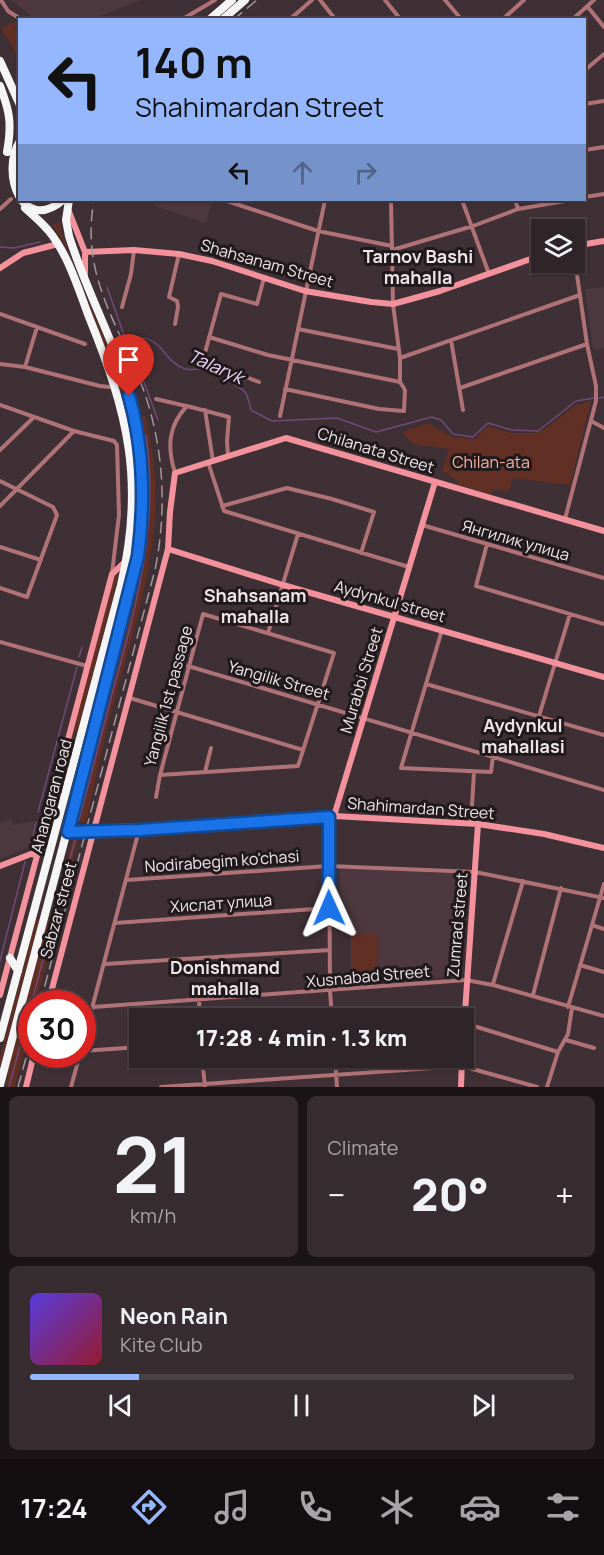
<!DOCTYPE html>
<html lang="en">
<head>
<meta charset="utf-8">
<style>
	body { margin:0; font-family:Manrope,sans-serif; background:#372c30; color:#f1f3f6; height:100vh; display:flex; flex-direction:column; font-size:22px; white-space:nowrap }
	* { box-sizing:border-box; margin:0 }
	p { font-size:20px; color:#a7a4a8 }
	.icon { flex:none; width:33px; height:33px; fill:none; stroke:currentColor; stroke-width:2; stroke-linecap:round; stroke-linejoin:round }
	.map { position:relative; height:1087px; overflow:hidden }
	.side { display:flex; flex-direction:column; gap:9px; padding:9px; background:#1a1416; flex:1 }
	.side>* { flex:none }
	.banner { position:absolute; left:18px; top:18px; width:568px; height:183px; border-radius:0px; box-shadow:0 2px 4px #0004,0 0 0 2px #4a4145; background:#94b7fd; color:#111; overflow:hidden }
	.controls { position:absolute; left:531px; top:219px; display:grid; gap:12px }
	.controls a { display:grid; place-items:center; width:54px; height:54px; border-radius:0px; background:#2f2428; box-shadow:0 2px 4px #0004,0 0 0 2px #4a4145; font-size:30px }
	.speed { position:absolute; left:18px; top:990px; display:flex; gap:12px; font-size:30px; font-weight:700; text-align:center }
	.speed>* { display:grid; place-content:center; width:78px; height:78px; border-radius:50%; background:#2f2428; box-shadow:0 2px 4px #0004,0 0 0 2px #4a4145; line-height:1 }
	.speed .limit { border:9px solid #d22; background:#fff; color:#111 }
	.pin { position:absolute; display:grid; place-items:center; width:51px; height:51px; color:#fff; margin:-62px -26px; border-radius:50% 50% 50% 0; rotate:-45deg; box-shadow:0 0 6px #0007 }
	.pin .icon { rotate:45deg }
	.me { position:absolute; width:66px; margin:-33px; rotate:359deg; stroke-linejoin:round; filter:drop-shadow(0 0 4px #0008) }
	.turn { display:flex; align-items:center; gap:21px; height:126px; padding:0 18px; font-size:27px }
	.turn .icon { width:78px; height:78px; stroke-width:2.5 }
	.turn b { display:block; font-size:42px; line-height:51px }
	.lanes { display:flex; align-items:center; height:57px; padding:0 18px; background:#0003; justify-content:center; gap:30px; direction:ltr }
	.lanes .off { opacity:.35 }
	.big { font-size:45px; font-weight:800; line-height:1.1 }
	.side .card { flex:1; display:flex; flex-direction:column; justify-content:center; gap:9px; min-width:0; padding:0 21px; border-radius:9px; background:#372c30 }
	.side .dial { align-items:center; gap:0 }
	.dial b { font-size:78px; line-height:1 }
	.song { display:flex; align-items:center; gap:18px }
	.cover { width:72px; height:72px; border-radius:9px; background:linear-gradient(135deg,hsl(250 70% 55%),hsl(350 70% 35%)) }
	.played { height:6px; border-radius:3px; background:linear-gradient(90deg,#94b7fd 20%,#4a4145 20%) }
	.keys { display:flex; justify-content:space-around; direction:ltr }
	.heat { display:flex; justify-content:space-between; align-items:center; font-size:33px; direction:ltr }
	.side .tiles { flex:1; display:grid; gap:9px; grid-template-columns:1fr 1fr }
	.card:last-child { grid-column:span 2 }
	.trip { position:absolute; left:129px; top:1008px; width:345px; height:60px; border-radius:0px; background:#2f2428; box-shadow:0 2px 4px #0004,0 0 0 2px #4a4145; font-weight:800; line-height:60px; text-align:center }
	.dock { display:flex; height:96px; justify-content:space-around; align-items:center; background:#130e10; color:#a7a4a8 }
	.dock .icon { width:42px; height:42px }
	.dock .active { color:#94b7fd }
	.dock b { font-size:27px; color:#f1f3f6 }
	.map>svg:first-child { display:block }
	.built { fill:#4d383f }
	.green { fill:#612f24 }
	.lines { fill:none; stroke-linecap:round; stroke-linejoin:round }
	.stream { stroke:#704a77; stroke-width:1.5 }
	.street { stroke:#af7277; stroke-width:4 }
	.secondary { stroke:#f3929c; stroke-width:6 }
	.highway { stroke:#f5f5f5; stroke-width:8 }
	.rail { stroke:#a3979b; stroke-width:1.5; stroke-dasharray:12 6; stroke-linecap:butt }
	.route-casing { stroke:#114b97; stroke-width:15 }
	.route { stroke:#1a73e8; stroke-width:10 }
	.labels { text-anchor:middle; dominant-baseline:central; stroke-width:6; stroke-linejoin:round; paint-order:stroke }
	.street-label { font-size:16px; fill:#efe5e8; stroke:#211a1c }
	.park-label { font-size:16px; fill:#f8b2a3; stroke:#211a1c }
	.neighbourhood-label { font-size:18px; font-weight:bold; fill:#efe5e8; stroke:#211a1c }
	.water-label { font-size:18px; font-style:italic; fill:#f1d5f9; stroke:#211a1c }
</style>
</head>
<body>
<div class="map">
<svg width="604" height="1087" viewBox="0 0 604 1087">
	<rect width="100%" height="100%" fill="#3f3035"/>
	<path class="built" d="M 11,0 L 141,0 L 93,19 L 53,20 L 49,17 L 37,20 Z
		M 142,200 L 214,200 L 210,208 L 206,223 L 164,209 Z
		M 604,287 L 604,348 L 593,349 L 585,289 Z
		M 12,819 L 13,825 L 35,821 L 29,847 L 0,859 L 0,823 Z
		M 340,868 L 469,874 L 462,976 L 350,981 L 351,924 L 339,924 Z"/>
	<path class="green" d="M 17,21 L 19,22 L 19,63 L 9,39 L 5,36 L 2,28 Z
		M 59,222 C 73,278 104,329 121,384 C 139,441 143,503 133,561 C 123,616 104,675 89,729 L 87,729 C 112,636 147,540 132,443 C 125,399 109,358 92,317 C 81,289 71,249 52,225 Z
		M 591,401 L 570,485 L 513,478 L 509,491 L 492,489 L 491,495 L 457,484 L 458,480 L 450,477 L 450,474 L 442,471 L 449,449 L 413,444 L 402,432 L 428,423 L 452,437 L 475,439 L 488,426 L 511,433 L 536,433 L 545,429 L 576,405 Z
		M 145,415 C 171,516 144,594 117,691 C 105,735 95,779 86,824 L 78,821 L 77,818 L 95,747 L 99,724 L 141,566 L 145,535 L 147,484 L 143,440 L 139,417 Z
		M 119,573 L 78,729 L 74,734 L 70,758 L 52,829 L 47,826 L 114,575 Z
		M 73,839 L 78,840 L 36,1003 L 32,1004 L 31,1023 L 15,1087 L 6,1087 L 10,1060 L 46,926 L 52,914 Z
		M 36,919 L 39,920 L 0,1067 L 0,1057 Z
		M 352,933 L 378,933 L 378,973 L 352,974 Z"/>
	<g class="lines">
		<path class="stream" d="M 0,247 L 14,248 L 40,242
			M 107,287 L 125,338 C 168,334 157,358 185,369 C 189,370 195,369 199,369 C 205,370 242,387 245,392 C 248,397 250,405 251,410 L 272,421 L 337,418 L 376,432 L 432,417 L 441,420 L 453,434 L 473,437 L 488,423 L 512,430 L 538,431 L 576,401 L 594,398
			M 125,338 L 141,374 L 158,420
			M 599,398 L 604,397
			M 79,657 L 82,647
			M 38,812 L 77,667
			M 79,820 C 91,776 102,732 114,687 C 137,604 159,523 146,435
			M 31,844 L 36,822
			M 0,961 L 25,862
			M 9,1087 L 75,840"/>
		<path class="street" d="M 1,0 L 8,11 L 22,20
			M 320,0 L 336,20
			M 385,0 L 401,20
			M 445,0 L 462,20
			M 587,6 L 604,27
			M 181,20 L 215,0
			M 289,20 L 312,0
			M 502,20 L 524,0
			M 572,20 L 594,0
			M 585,70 L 604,54
			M 585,104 L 604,101
			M 585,150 L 604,147
			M 585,197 L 604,194
			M 224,200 L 318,231 L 392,246
			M 462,200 L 489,274
			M 515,200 L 518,209
			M 0,209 L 11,199
			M 392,250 L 473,226 L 518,209 L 571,200
			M 122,307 L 131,274 L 134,250
			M 0,314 L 85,344
			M 175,324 L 178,307 L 177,301 L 169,297 L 179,254
			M 298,329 L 398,349
			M 209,337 L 268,355 L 400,382
			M 451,340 L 463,410
			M 400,358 L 580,295
			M 0,364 L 25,367 L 100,386 L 109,387 L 114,385
			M 25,367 L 37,327
			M 259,382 L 203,360 L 221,294 L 257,304 L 264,278
			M 460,388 L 587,344
			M 285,389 L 379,409 L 404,411 L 405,390 L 400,382 L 400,358 L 393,304 L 391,200
			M 156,399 L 186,406
			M 0,405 L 74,431 L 114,441 L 117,445 L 119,515 L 112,573
			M 205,410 L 213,461
			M 280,416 L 325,200
			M 591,421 L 604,428
			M 0,450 L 33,418
			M 208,462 L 224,511 L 409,567
			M 175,473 C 167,447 168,426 187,406 L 229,417 L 227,441 L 228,456
			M 0,481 L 53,507 L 57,515 L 27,597 L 0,588
			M 0,506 L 74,431
			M 222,506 L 287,488 L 332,499 L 374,512 L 361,553
			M 565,519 L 596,401 L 596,386 L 587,344 L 574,254
			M 422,525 L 604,578
			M 487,544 L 476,586 L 604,624
			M 0,547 L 41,560
			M 442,630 L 401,768 L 491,772 L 493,756
			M 268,633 L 298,534
			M 0,642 L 87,666
			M 188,666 L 604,790
			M 426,684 L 604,735
			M 130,698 L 303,750
			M 539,716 L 570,614
			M 205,772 L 211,748
			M 156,797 L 160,775 L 203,614 L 334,653 L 298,766 L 160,775
			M 329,817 L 330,991 L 332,1018
			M 471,823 L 474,772
			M 127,880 L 328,866 L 475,872 L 604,898
			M 115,923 L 329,908
			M 592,925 L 604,929
			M 105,964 L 330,950
			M 580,965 L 604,972
			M 493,984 L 523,881
			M 533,995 L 561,888
			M 199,1000 L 200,1018
			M 93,1007 L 466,980 L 493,985 L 604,1016
			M 568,1007 L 604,884
			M 464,1023 L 558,1052
			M 566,1040 L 594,1048
			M 82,1046 L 139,830
			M 82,1051 L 140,1047
			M 202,1058 L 205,1087
			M 335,1058 L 337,1087
			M 71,1087 L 80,1054
			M 161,1087 L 462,1066 L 537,1087
			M 547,1087 L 558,1052 L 568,1034 L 572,1008"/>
		<path class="secondary" d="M 68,209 L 85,252 L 85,277
			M 574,246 L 604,241
			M 85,252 L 134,250 L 179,254 L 212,261 L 305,291 L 371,302 L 393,304 L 440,291 L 542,255
			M 0,268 L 23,253 L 58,244
			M 168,549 L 283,585 L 604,677
			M 334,816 L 435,482
			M 67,832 L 139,830 L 334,816 L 478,824 L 544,834 L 604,848
			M 0,866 L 31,854 L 37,855
			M 0,995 L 112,574 L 126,561
			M 48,1004 L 168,549 L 170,512 L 175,473 L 286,438 L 604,531
			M 464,1027 L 478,824
			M 26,1087 L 34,1054
			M 461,1087 L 462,1058"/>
		<path class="highway" d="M 209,20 L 232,0
			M 222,20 L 245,0
			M 0,61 L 20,105
			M 0,86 C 10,112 12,124 7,152
			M 20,141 C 0,172 22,235 63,200
			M 10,958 L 18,971
			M 0,1038 L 121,585 C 145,482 128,413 89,317 C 78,288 68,254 48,230 C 41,222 33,215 25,208
			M 0,1085 L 134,577 C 150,509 145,434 121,368 C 105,324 83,281 69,236 L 66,220 L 69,200"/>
		<path class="rail" d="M 233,20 L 257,0
			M 40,1004 L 155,570 C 167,511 164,451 145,394 C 120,325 80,278 94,200
			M 18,1087 L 32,1036"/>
	</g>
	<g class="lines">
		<g class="route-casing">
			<path id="route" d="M 129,396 C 144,449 145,502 138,556 L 68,832 L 139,830 L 329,817 L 329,908"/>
		</g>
		<use href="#route" class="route"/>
	</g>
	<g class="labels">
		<g class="street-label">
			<text transform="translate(267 263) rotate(16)">Shahsanam Street</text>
			<text transform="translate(376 450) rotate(17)">Chilanata Street</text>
			<text transform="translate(516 540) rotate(16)">Янгилик улица</text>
			<text transform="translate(390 601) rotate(16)">Aydynkul street</text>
			<text transform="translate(279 680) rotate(16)">Yangilik Street</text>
			<text transform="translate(361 680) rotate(-73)">Murabbi Street</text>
			<text transform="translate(168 696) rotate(-75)">Yangilik 1st passage</text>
			<text transform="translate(51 796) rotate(-75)">Ahangaran road</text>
			<text transform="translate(421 808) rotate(4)">Shahimardan Street</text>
			<text transform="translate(222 861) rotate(-4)">Nodirabegim ko'chasi</text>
			<text transform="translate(221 903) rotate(-4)">Хислат улица</text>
			<text transform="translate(58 910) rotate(-75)">Sabzar street</text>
			<text transform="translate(457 925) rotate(-85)">Zumrad street</text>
			<text transform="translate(368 976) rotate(-5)">Xusnabad Street</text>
		</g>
		<g class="park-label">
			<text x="491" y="462">Chilan-ata</text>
		</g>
		<g class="neighbourhood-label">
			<text x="418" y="256">Tarnov Bashi<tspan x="418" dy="21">mahalla</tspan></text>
			<text x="255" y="595">Shahsanam<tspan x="255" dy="21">mahalla</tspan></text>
			<text x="523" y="725">Aydynkul<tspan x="523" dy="21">mahallasi</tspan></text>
			<text x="225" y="967">Donishmand<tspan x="225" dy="21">mahalla</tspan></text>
		</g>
		<g class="water-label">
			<text transform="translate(216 366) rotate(24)">Talaryk</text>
		</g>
	</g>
</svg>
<div class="controls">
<a><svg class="icon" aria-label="layers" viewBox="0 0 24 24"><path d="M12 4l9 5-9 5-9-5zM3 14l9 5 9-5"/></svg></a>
</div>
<div class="speed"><div class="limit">30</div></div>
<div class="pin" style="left:129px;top:396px;background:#d93025"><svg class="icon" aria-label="arrive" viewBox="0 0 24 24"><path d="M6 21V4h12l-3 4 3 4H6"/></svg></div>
<svg class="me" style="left:329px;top:908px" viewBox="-20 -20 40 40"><path d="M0-17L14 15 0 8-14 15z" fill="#1a73e8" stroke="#fff" stroke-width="4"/></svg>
<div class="trip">17:28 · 4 min · 1.3 km</div>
<div class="banner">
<div class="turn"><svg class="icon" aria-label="left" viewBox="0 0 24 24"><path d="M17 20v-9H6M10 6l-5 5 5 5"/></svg><div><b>140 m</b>Shahimardan Street</div></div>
<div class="lanes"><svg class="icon" aria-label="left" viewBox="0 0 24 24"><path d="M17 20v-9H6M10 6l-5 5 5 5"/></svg><svg class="icon off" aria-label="ahead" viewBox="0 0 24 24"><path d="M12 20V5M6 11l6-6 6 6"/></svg><svg class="icon off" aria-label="right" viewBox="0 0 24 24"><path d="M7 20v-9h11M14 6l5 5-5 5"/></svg></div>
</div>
</div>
<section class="side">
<div class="tiles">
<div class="card dial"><b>21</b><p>km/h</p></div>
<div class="card"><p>Climate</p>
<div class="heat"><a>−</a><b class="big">20°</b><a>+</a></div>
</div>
<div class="card">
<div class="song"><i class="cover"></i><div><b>Neon Rain</b><p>Kite Club</p></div></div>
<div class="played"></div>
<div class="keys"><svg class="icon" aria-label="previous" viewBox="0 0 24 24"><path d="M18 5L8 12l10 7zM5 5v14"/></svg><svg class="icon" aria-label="pause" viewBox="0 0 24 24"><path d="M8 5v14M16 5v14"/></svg><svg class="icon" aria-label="next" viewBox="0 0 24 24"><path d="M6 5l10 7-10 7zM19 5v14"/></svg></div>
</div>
</div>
</section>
<nav class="dock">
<b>17:24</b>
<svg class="icon active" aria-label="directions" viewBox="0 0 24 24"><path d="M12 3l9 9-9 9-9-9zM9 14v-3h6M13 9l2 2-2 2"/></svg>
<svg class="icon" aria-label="music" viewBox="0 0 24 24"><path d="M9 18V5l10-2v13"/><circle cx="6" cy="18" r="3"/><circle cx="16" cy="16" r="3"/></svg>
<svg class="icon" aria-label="phone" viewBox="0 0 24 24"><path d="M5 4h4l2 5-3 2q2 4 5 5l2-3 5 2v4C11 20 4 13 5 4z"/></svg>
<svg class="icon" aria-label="climate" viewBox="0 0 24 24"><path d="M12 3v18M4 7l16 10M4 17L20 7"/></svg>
<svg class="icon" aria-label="car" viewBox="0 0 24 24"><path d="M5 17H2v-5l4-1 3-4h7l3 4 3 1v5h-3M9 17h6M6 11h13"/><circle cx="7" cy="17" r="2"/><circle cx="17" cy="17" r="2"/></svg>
<svg class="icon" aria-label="filters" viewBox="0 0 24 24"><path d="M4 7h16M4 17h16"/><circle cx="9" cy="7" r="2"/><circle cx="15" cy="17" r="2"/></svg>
</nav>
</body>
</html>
